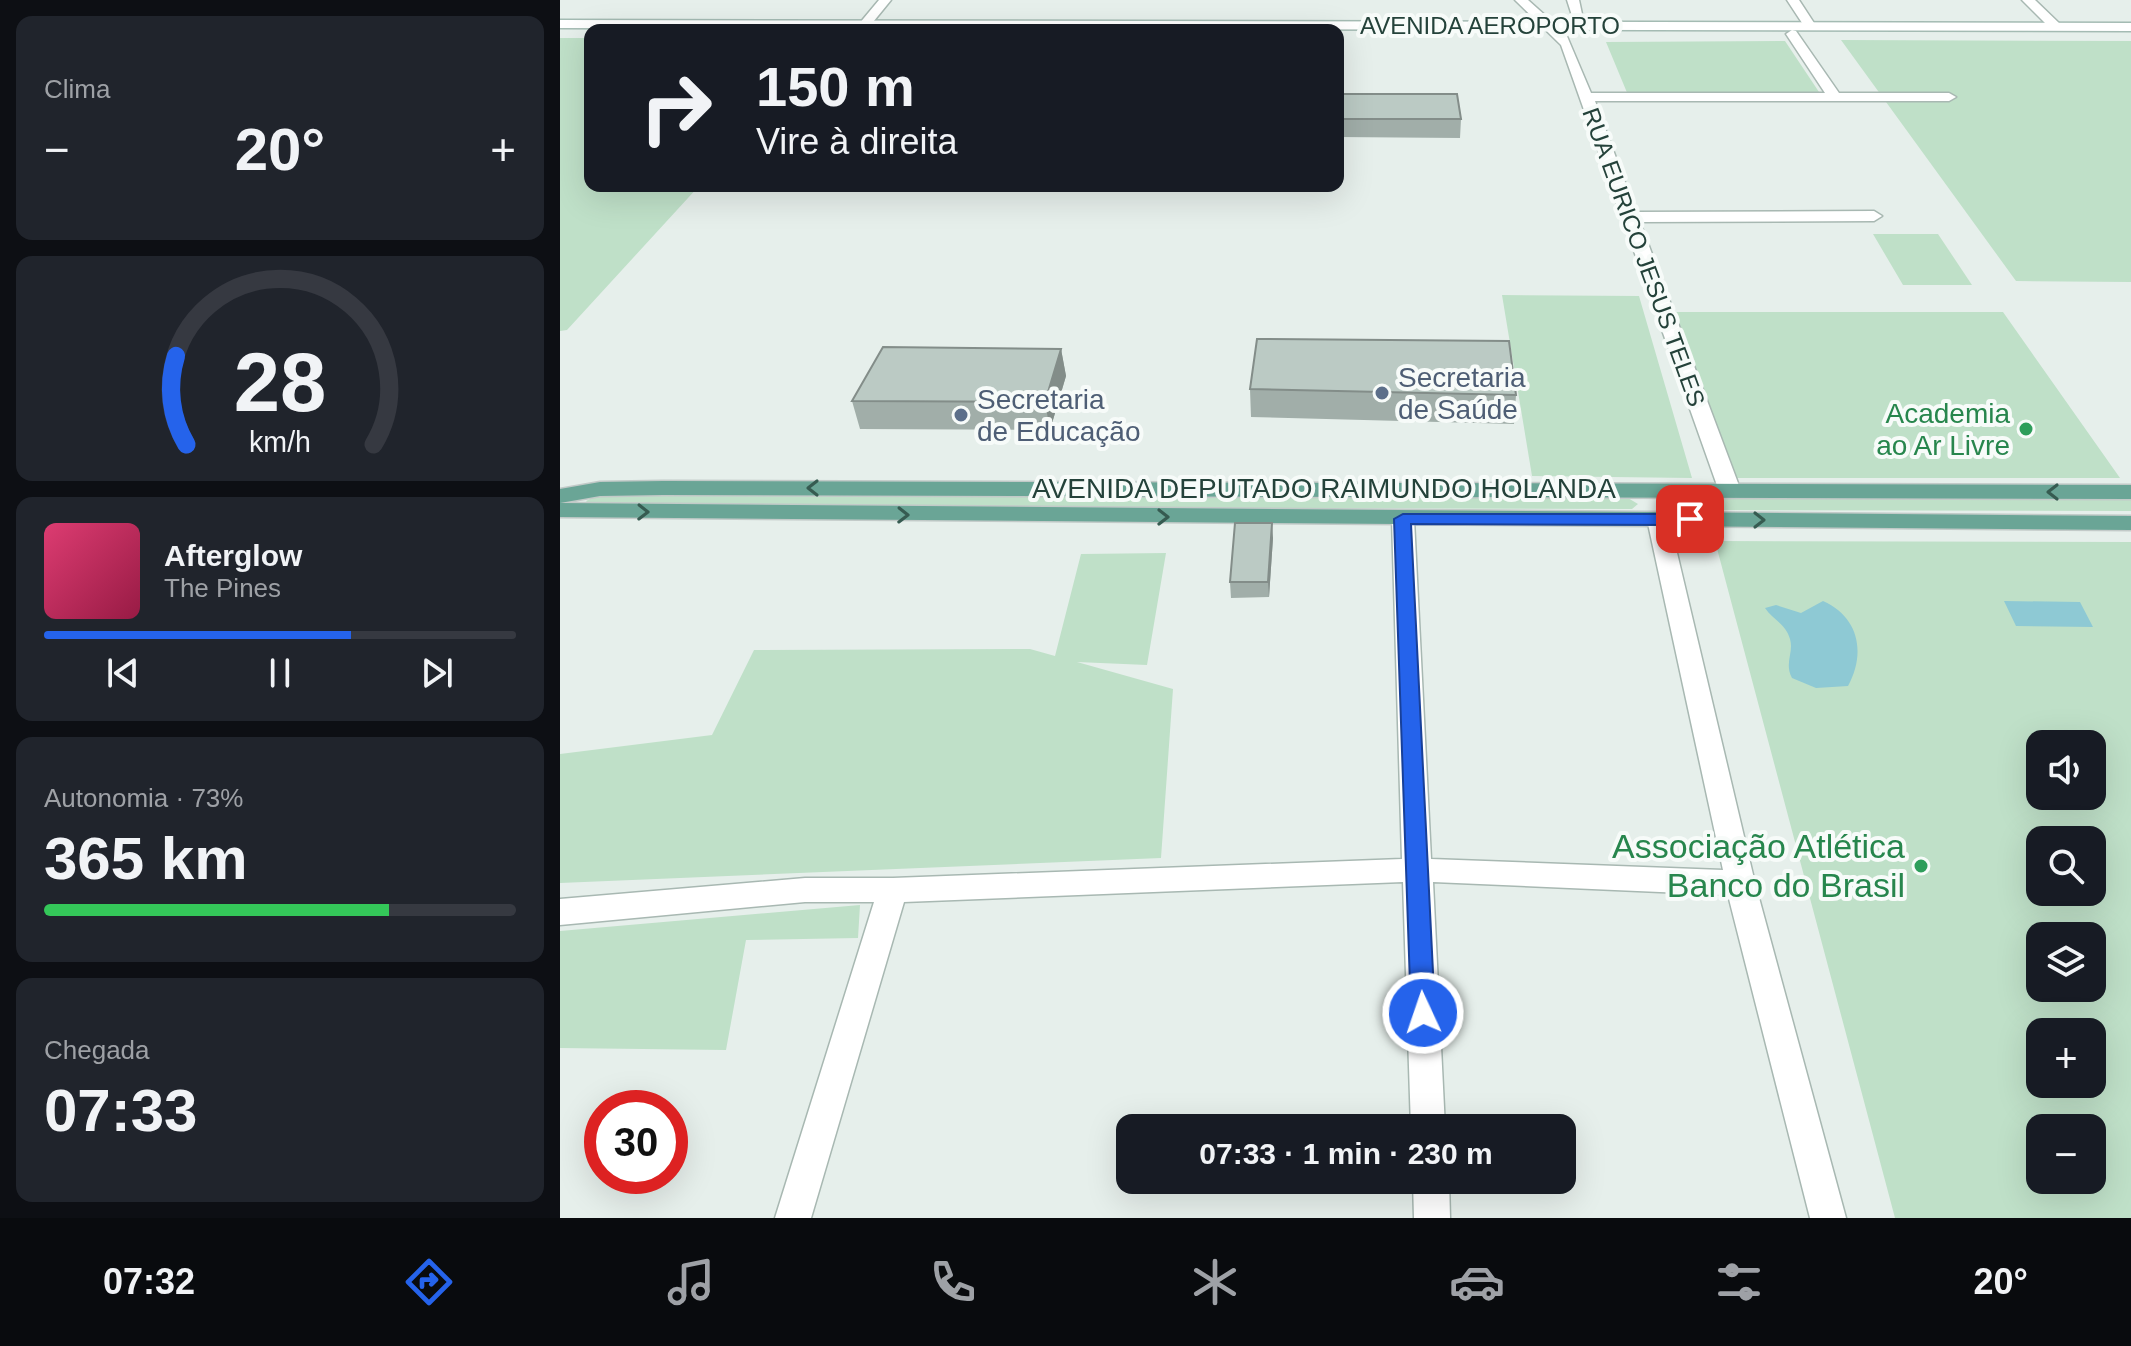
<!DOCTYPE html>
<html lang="pt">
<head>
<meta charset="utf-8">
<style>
	body { margin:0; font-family:Helvetica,sans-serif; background:#20242c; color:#f1f3f6; height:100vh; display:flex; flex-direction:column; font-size:30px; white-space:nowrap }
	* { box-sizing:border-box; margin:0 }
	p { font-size:26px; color:#9ea1a6 }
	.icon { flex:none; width:44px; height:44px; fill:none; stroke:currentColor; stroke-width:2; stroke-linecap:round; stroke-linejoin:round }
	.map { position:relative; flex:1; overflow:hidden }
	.side { display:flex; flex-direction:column; gap:16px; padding:16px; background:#0d0f14; width:560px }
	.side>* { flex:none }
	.top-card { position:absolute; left:24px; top:24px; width:760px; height:168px; border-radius:16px; box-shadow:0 8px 32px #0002; background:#171b24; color:#f1f3f6; overflow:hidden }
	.buttons { position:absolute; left:1466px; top:730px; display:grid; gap:16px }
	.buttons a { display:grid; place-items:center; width:80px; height:80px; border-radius:16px; background:#171b24; box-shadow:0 8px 32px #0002; font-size:40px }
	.speed { position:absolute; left:24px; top:1090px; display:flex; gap:16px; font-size:40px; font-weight:700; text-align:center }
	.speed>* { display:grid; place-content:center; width:104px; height:104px; border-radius:50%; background:#171b24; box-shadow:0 8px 32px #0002; line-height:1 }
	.speed .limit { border:12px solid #d22; background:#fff; color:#111 }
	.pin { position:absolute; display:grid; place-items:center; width:68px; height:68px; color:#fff; margin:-34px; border-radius:16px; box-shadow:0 4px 12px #0006 }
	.me { position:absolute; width:88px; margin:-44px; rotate:357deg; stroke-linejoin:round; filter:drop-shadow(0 0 6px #0008) }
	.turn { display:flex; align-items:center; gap:28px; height:168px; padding:0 40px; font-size:36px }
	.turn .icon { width:104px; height:104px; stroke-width:2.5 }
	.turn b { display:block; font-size:56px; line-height:68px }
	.big { font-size:60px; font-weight:700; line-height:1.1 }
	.side .card { flex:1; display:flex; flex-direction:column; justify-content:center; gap:12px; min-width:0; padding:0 28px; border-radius:16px; background:#20242c }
	.side .dial { align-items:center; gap:0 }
	.dial svg { height:208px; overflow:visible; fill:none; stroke:#363941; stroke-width:7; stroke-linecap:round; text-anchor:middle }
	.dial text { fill:#f1f3f6; stroke:none }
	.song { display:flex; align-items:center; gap:24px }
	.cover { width:96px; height:96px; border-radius:12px; background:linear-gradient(135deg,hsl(340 70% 55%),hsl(340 70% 35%)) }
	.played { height:8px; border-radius:4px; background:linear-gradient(90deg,#2563eb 65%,#363941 65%) }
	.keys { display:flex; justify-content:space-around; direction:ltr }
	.heat { display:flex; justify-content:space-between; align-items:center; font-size:44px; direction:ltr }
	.charge { height:12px; border-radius:6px; background:linear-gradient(90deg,#34c759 73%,#363941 0) }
	.trip { position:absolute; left:556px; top:1114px; width:460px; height:80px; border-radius:16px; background:#171b24; box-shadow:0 8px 32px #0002; font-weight:700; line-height:80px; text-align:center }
	.dock { display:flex; height:128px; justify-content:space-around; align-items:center; background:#090b0e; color:#9ea1a6 }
	.dock .icon { width:56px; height:56px }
	.dock .active { color:#2563eb }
	.dock b { font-size:36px; color:#f1f3f6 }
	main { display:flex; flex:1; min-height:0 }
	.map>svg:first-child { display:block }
	.green { fill:#bfe0c8; fill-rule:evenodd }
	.water { fill:#8ec9d4 }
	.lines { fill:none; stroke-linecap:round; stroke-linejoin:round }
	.street-casing { stroke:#a8b8b2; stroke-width:3 }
	.secondary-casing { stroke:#a4bbb3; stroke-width:3 }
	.primary-casing { stroke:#c2cac8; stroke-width:3 }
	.street { fill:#fff; fill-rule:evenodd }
	.secondary { fill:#fff; fill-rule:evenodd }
	.primary { fill:#6aa596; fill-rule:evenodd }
	.wall { fill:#a1aea9 }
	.shaded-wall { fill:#838d89 }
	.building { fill:#bbcac4; stroke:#838d89; stroke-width:2 }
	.oneway { stroke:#365b51 }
	.route { fill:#2563eb; stroke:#184099; stroke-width:2 }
	.service-dot { fill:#5c6f8a; stroke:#f7fbf9; stroke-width:3 }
	.leisure-dot { fill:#2e9e5b; stroke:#f7fbf9; stroke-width:3 }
	.labels { text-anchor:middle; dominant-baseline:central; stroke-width:8; stroke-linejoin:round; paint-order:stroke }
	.far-street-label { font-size:24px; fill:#24423a; stroke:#f7fbf9 }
	.service-label { font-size:28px; fill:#4e5e75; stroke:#f7fbf9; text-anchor:start }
	.leisure-label { font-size:28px; fill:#27864d; stroke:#f7fbf9; text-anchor:end }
	.street-label { font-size:28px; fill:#24423a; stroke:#f7fbf9 }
	.near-leisure-label { font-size:34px; fill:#27864d; stroke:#f7fbf9; text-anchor:end }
</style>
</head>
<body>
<main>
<section class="side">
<div class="card"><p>Clima</p>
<div class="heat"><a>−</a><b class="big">20°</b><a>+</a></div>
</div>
<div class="card dial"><svg viewBox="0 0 100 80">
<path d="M14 69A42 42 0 1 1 86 69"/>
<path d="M14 69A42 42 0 0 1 10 35" stroke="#2563eb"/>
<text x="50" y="56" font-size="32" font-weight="700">28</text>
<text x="50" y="72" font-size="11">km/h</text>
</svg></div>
<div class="card">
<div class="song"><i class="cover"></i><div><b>Afterglow</b><p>The Pines</p></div></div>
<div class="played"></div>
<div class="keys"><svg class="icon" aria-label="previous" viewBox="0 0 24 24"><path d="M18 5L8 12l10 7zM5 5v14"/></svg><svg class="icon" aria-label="pause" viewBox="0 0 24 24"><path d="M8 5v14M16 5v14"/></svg><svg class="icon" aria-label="next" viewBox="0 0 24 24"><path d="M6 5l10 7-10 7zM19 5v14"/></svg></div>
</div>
<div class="card"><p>Autonomia · 73%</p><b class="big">365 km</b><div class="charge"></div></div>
<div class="card"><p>Chegada</p><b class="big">07:33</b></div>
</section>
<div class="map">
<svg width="1571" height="1218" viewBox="0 0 1571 1218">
	<rect width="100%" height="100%" fill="#e6efeb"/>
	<path class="green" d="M 0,38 L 30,38 L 30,186 L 139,186 L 7,330 L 0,331 Z
		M 1281,40 L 1571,41 L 1571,282 L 1456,281 Z
		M 1225,41 L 1261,95 L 1068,95 L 1046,42 Z
		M 1313,234 L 1378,234 L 1412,285 L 1343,285 Z
		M 942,295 L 1079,296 L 1132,478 L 972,476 Z
		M 1113,312 L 1443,312 L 1560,478 L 1170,478 Z
		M 36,496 L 1068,498 L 1078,504 L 1072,509 L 30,506 L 26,501 Z
		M 1135,499 L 1571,499 L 1571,511 L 1138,510 L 1131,505 Z
		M 1155,541 L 1571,542 L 1571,1218 L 1335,1218 ZM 1480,744 L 1532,744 L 1532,796 L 1480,796 ZM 1480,840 L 1532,840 L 1532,892 L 1480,892 ZM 1480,936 L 1532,936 L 1532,988 L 1480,988 ZM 1480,1032 L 1532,1032 L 1532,1084 L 1480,1084 ZM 1480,1128 L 1532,1128 L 1532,1180 L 1480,1180 Z
		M 606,553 L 587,665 L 517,662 L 613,689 L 601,858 L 0,883 L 0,754 L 152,735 L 194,650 L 470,649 L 495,656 L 521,554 Z
		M 300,905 L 298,938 L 186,940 L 166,1050 L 0,1048 L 0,931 Z"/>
	<path class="water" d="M 1263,601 C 1299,617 1306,653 1288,686 L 1256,688 L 1232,678 C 1224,663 1234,653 1230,639 C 1226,624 1213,620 1205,608 L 1216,605 L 1241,613 Z
		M 1444,601 L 1520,602 L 1533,627 L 1456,626 Z"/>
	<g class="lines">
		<g class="street-casing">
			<path id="street" d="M 319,0 L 331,0 L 309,27 L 301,27 L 299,24 Z
				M 955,0 L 968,0 L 1006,34 L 1031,93 L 1265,93 L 1226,34 L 1232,30 L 1236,31 L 1279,93 L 1389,93 L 1396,97 L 1389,101 L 1035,101 L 1076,212 L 1314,211 L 1322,216 L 1314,221 L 1080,222 L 1181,491 L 1178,496 L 1162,496 L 1159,491 L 1001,45 Z
				M 1007,0 L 1019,0 L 1025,28 L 1015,25 Z
				M 1227,0 L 1239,0 L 1256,26 L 1254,29 L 1246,29 Z
				M 1462,0 L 1475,0 L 1500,24 L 1500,30 L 1492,30 Z
				M 843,512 L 854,519 L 871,859 L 1163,870 L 1087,519 L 1098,512 L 1109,519 L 1195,883 L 1286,1218 L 1250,1218 L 1168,895 L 873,882 L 885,1128 L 851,1128 L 843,882 L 344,902 L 251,1218 L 215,1218 L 314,902 L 245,902 L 0,925 L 0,899 L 245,878 L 333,878 L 842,859 L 832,519 Z
				M 853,1180 L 889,1180 L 890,1218 L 854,1218 Z"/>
		</g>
		<g class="secondary-casing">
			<path id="secondary" d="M 0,20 L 1571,23 L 1571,31 L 0,28 Z"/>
		</g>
		<g class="primary-casing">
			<path id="primary" d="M 103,481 L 1571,485 L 1571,499 L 103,495 L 40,496 L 0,503 L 0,489 L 40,482 Z
				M 0,503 L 1571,516 L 1571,530 L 0,517 Z"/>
		</g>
		<use href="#street" class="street"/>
		<use href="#secondary" class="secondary"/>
		<use href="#primary" class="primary"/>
	</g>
	<path class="wall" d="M 778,94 L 901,119 L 900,138 L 778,137 Z
		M 501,349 L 506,376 L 490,430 L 300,429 L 292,401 Z
		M 690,389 L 956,395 L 954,424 L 691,417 Z
		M 713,538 L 709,597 L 671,598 L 670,582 Z"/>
	<path class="shaded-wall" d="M 501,349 L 506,376 L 490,430 L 485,402 Z
		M 712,523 L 713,538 L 709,597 L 708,582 Z"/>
	<path class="building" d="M 778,94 L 897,94 L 901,119 L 778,119 Z
		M 697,339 L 949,341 L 956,395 L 690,389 Z
		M 323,347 L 501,349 L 485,402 L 292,401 Z
		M 675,523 L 712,523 L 708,582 L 670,582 Z"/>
	<defs><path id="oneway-chevron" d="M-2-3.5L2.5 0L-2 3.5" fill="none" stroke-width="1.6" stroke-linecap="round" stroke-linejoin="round" transform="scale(2)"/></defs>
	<g class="oneway">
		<use href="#oneway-chevron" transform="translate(253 488) rotate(-180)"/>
		<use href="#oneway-chevron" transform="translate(1493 492) rotate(-180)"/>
		<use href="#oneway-chevron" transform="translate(83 512) rotate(1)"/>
		<use href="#oneway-chevron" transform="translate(343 515) rotate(1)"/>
		<use href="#oneway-chevron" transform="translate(603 517)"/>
		<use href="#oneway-chevron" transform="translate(1199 520)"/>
	</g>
	<path class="route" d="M 843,514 L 1130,514 L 1138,519 L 1130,525 L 851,524 L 875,1013 L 872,1021 L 863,1024 L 854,1021 L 851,1013 L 834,519 Z"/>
	<g class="service-dot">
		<circle cx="822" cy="393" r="8"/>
		<circle cx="401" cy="415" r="8"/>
	</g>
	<g class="leisure-dot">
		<circle cx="1466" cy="429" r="8"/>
		<circle cx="1361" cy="866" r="8"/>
	</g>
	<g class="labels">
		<g class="far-street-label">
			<text x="930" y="25">AVENIDA AEROPORTO</text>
			<text transform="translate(1084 257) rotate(70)">RUA EURICO JESUS TELES</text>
		</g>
		<g class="service-label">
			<text x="838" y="377">Secretaria<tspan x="838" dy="32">de Saúde</tspan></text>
			<text x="417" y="399">Secretaria<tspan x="417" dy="32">de Educação</tspan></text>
		</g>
		<g class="leisure-label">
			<text x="1450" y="413">Academia<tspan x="1450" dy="32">ao Ar Livre</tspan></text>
		</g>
		<g class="street-label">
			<text x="764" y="488">AVENIDA DEPUTADO RAIMUNDO HOLANDA</text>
		</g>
		<g class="near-leisure-label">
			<text x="1345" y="846">Associação Atlética<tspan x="1345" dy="39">Banco do Brasil</tspan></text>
		</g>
	</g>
</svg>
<div class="buttons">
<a><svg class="icon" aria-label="sound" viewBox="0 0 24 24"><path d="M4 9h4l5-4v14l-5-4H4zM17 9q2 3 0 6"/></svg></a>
<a><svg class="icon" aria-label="search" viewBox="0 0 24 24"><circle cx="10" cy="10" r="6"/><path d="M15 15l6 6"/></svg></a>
<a><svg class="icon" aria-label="layers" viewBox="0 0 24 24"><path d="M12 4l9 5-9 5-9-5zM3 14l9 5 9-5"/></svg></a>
<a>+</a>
<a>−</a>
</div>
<div class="speed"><div class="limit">30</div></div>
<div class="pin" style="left:1130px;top:519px;background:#d93025"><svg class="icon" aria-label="arrive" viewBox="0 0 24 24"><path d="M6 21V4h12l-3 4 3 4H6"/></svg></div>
<svg class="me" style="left:863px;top:1013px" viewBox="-20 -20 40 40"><circle r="17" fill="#2563eb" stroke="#fff" stroke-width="3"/><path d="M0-11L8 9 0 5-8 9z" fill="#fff"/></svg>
<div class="trip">07:33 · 1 min · 230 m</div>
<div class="top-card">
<div class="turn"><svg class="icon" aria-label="right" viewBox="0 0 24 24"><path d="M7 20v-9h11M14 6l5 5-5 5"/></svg><div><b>150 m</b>Vire à direita</div></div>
</div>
</div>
</main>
<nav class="dock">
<b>07:32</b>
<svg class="icon active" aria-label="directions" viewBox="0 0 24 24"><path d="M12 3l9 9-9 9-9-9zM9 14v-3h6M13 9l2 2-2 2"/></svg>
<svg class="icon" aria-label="music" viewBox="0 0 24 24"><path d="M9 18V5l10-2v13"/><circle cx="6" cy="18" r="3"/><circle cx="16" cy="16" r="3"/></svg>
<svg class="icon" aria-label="phone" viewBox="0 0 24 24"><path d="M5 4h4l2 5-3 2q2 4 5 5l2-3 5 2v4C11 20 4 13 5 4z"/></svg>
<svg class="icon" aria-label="climate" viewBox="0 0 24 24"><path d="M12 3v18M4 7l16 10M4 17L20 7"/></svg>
<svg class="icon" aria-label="car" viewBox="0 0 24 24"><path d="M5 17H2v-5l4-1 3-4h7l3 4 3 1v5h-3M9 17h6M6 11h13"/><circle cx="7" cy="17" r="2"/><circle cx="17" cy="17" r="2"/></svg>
<svg class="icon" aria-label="filters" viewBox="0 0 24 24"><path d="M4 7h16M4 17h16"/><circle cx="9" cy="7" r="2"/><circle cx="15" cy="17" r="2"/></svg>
<b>20°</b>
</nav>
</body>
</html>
